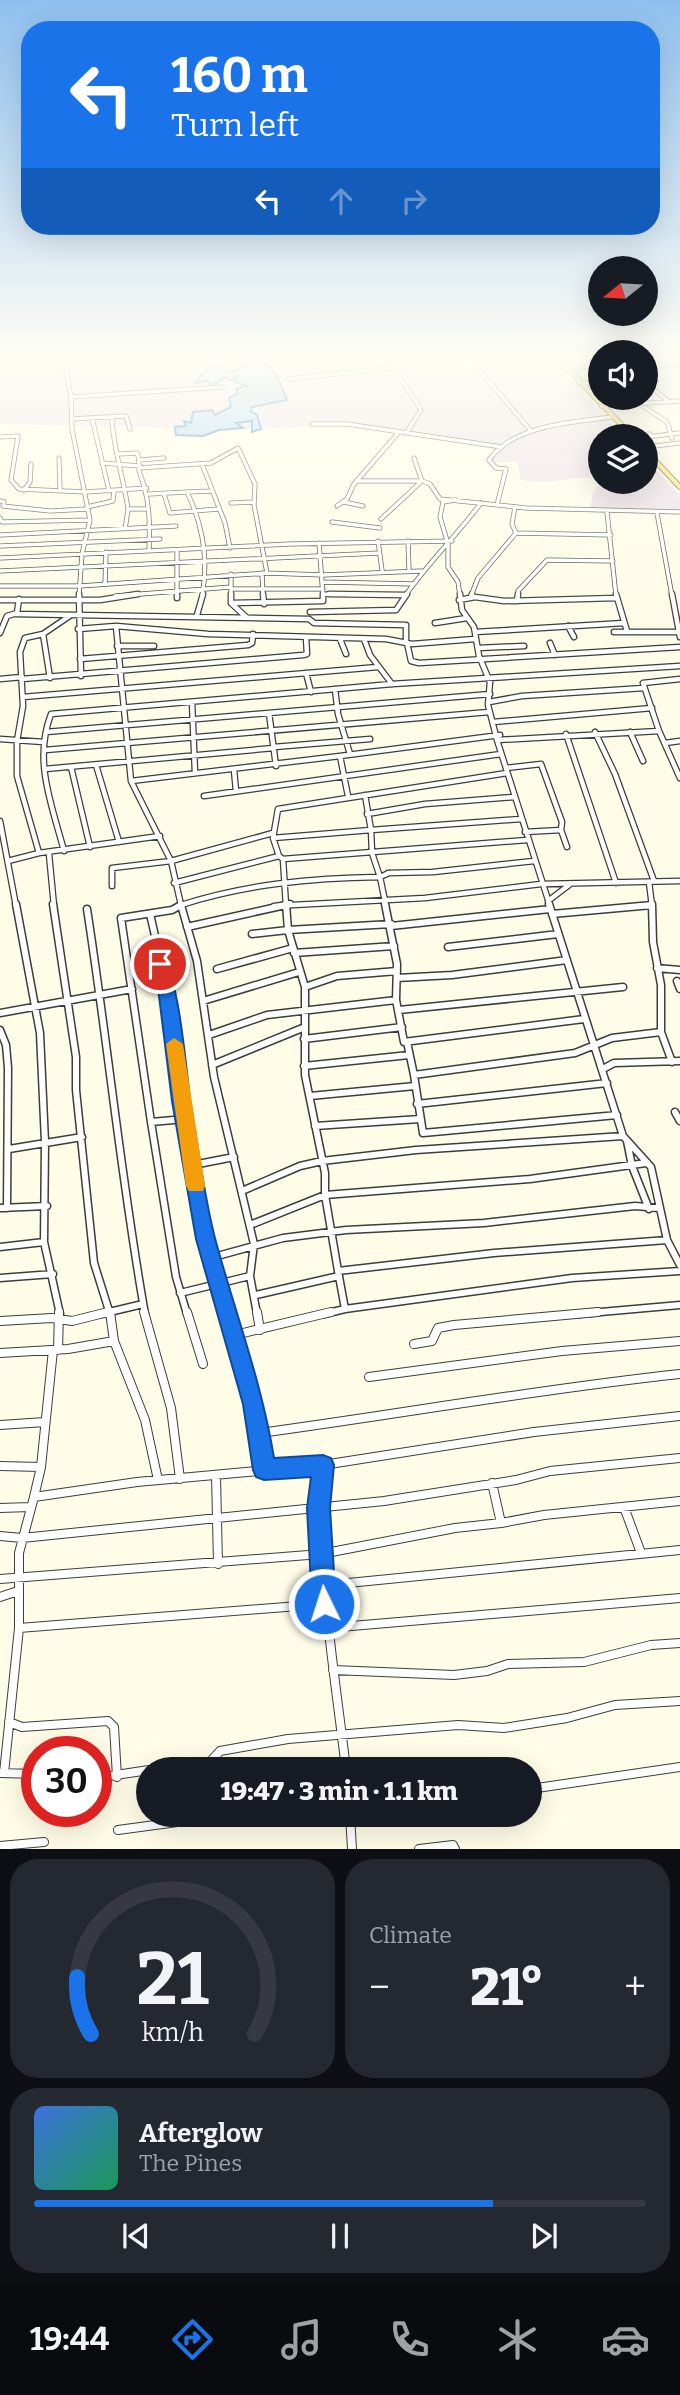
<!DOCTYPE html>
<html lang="en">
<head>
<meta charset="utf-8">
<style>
	body { margin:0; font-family:Bitter,serif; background:#242831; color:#f1f3f6; height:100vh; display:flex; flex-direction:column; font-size:26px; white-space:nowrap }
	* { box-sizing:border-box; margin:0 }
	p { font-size:23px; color:#9ea1a6 }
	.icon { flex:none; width:38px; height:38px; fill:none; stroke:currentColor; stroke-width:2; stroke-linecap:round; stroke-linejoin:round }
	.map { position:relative; height:1849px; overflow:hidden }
	.sheet { display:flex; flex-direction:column; gap:10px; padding:10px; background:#0d0f14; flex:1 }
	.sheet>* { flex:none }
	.guide { position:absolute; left:21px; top:21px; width:639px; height:214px; border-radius:28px; box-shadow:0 7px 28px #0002; background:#1a73e8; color:#fff; overflow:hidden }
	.needle { width:46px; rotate:252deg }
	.buttons { position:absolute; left:588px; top:256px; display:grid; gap:14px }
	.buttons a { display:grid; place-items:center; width:70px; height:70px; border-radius:50%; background:#171b24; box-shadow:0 7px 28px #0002; font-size:35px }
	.speed { position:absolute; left:21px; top:1736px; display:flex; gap:14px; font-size:35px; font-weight:700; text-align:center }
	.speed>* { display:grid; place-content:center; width:91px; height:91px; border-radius:50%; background:#171b24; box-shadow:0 7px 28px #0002; line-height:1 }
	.speed .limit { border:10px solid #d22; background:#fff; color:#111 }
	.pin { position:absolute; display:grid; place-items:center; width:60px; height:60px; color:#fff; margin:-30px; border:4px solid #fff; border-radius:50%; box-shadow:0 2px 7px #0007 }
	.me { position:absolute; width:77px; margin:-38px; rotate:356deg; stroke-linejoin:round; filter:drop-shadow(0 0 5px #0008) }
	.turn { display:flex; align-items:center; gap:24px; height:147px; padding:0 35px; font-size:32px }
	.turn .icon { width:91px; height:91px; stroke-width:2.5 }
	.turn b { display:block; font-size:49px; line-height:60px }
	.lanes { display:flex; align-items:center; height:66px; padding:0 35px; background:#0003; justify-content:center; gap:35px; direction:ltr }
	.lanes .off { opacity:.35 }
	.big { font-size:52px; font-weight:800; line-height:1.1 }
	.sheet .widget { flex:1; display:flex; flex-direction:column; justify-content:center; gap:10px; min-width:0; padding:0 24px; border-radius:28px; background:#242831 }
	.sheet .dial { align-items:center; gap:0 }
	.dial svg { height:182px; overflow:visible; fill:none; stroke:#363941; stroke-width:7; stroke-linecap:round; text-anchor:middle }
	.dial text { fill:#f1f3f6; stroke:none }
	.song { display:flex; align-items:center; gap:21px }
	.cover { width:84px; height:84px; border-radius:10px; background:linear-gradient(135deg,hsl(220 70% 55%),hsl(150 70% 35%)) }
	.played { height:7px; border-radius:4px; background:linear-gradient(90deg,#1a73e8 75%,#363941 75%) }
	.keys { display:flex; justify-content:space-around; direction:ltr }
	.heat { display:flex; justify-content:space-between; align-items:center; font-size:38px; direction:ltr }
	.sheet .tiles { flex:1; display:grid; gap:10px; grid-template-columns:1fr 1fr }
	.widget:last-child { grid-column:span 2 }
	.trip { position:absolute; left:136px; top:1757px; width:406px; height:70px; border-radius:35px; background:#171b24; box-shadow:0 7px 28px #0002; font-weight:800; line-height:70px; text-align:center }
	.tab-bar { display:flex; height:112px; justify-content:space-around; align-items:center; background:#090b0e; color:#9ea1a6 }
	.tab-bar .icon { width:49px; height:49px }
	.tab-bar .on { color:#1a73e8 }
	.tab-bar b { font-size:32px; color:#f1f3f6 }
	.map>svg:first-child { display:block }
	.industrial { fill:#eaddea }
	.water { fill:#aad3f9; stroke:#2e81d2; stroke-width:2 }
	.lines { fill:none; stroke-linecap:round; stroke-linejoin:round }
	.minor-far3-casing { stroke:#3d3d3d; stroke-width:5 }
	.minor-far2-casing { stroke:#3d3d3d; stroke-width:7 }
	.minor-far1-casing { stroke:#3d3d3d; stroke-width:9 }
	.minor-casing { stroke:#3d3d3d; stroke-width:10 }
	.major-casing { stroke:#1b1b1b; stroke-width:6 }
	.minor-far3 { stroke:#fff; stroke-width:3.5 }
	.minor-far2 { stroke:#fff; stroke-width:4.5 }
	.minor-far1 { stroke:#fff; stroke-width:6 }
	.minor { stroke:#fff; stroke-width:8 }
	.major { stroke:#ffe658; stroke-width:4.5 }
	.route { fill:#1a73e8; stroke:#114b97; stroke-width:2 }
	.slow { fill:#f59e0b }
</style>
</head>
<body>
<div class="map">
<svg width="680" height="1849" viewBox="0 0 680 1849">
	<rect width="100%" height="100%" fill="#fffde7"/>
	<path class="industrial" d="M 0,359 L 549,359 L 623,436 L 600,436 L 600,476 L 543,482 L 521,480 L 517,461 L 493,463 L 493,447 L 347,424 L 256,429 L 0,424 Z
		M 646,459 L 680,495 L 680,511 L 590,509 L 593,493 L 602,481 L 646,481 Z"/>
	<path class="water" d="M 261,361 C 276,367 281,386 287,400 L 252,407 L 251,411 L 257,415 L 261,429 L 252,432 L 252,421 L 236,423 L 243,428 L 219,430 L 203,436 L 176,435 L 175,427 L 186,426 L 184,421 L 191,423 L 193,412 L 212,410 L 215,415 L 231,407 L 229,398 L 238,393 L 236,389 L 247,386 L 235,382 L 239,376 L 236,375 L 231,381 L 226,377 L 213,385 L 206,381 L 195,383 L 206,370 L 220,366 L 227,372 C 242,371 245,361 261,361 Z"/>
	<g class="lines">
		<g class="minor-far3-casing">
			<path id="minor-far3" d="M 64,359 L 71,397 L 72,429 L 90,520 L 82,554 L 79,596
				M 388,359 L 421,410 L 406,433
				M 470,359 L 531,431
				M 646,365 L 680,365
				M 565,368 L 600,366
				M 288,379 L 394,368
				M 579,383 L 600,381
				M 646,383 L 668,401
				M 71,397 L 222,387
				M 638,403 L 667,422 L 672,438
				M 601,406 L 680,401
				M 112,417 C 112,444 124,480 128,509 L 148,509
				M 92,418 L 109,491
				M 71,419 L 126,416 L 130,429
				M 312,424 L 347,424 L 502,447
				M 633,436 L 650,434
				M 0,437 L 18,436 L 11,480 L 19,489 L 86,492 L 147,488
				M 646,437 L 680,433
				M 646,447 L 680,443
				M 119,454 L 137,453 C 141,461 137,467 140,474 C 150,500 150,523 149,551
				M 59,458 L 60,490
				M 140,460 L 164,458
				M 102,463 L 140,466
				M 202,464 L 225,523 L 230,548
				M 139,468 L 211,463 L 238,448 L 255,484 L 254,505 L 267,573
				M 357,481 L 422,481 L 430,484 L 440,499 L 526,508 L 680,512
				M 24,490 L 30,482 L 31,464
				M 187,492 L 211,491
				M 149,494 L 187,492 C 203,525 209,559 202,596
				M 164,494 L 170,513 L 218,509
				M 455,500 L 443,502 L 440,517 L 448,544 L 448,567 L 458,582 L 460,596
				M 0,501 L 4,502 L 3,506 L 50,511 L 87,509
				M 344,502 L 363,506
				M 231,503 L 254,502
				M 497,505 L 506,469 L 496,468 L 489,460 C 513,425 573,422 611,417
				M 337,506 L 347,499 L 354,484 L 399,432
				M 87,507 L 113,501 L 114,491
				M 515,507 L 512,524 L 516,533
				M 607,512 L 616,596
				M 657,513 L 672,596
				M 0,518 L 2,522 L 90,520
				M 381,519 L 422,481 L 414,458
				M 332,522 L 380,528
				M 125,529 L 128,510
				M 0,535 L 176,526
				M 378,541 L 382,570
				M 408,541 L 409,570
				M 319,543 L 323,596
				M 0,546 L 160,539
				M 177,551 L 177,596
				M 0,558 L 290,544 L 452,541
				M 0,571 L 379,553
				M 262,573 L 263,596
				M 231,574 L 231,596
				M 323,582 L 414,584
				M 105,584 L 106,552
				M 0,586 L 80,586 L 267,573 L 323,575 L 422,571
				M 231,589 L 323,589
				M 324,594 L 406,595
				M 115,596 L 231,587
				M 405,596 C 428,563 457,535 481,503
				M 471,596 L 478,578 L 516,533 L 611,535
				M 518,596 L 518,591 L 547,560 L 613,561"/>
		</g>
		<g class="minor-far2-casing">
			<path id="minor-far2" d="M 79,594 L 81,676
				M 177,594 L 177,598
				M 231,594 L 231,603 L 246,617
				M 263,594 L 264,604
				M 329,594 L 406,595
				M 460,594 L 462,610 L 474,627 L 479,656 L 490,682 L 488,705 L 497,740 L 550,906
				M 616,594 L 627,631
				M 672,594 L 680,637
				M 471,597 L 472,594
				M 0,600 L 100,600 L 138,594
				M 459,600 L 475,597 L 504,601 L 616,598
				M 517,601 L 518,594
				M 231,603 L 323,601 L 323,594
				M 310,612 L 396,610 L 407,594
				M 15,614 L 309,619 L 314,623 L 406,625 L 406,641
				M 197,615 L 203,594
				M 435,623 L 467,618
				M 116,626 L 131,781 L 171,861 L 181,905 C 246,884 312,878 380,877 L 372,853 L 371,830 L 521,819
				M 568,626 L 574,637
				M 78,629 L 116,626 L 208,634 L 386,639 L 412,644 L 475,639
				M 475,632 L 624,623
				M 614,632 L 678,632
				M 0,633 L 7,616 L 17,613 L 19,599
				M 43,634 L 50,678
				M 340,639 L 346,654
				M 364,639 L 370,655 L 392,684
				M 407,643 L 411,661 L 419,663 L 680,647
				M 550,643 L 555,655
				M 117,646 L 154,646
				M 478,648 L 524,646
				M 80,659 L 248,645 L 252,643 L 253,634
				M 306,673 L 311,692
				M 0,679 L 22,677
				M 22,679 L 303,655 L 307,654 L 306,637
				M 335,689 L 338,714 L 350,754
				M 23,697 L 378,667
				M 192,702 L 195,773
				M 489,702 L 522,696 L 644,688
				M 269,713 L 276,766
				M 493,722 L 652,708
				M 659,731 L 680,778
				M 46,732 L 490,694
				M 595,732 L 615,774 L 654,881
				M 630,732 L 643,761
				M 566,734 L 616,883
				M 0,739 L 44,742
				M 497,740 L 659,731 L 643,683 L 680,679
				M 665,743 L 680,741
				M 274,747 L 370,739
				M 45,750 L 489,712
				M 96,765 L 119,842
				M 71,767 L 90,847
				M 506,768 L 541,764 L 562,822 L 561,830 L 525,832
				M 45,769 L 274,748
				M 234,770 L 236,791
				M 131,781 L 340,756
				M 204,796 L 501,754
				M 348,796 L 340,756 L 500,735
				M 367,814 L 425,804 L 514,797
				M 0,821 L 16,906
				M 561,830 L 567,847
				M 273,838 L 371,830 L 365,795
				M 64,851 C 52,805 33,761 51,714 L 392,684 L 680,666
				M 39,853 L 17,776 L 17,741 L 23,706 L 20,652 L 25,638 L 43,634 L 71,615
				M 49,854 L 54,906
				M 279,856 L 283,859 L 527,840
				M 283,859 L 286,906
				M 8,861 L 39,853 L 160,836
				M 388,873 L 433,872 L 534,861
				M 649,882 L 652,906
				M 174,883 L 279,856 L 273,838 L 278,809 L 507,773
				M 112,886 L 112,868 L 171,861 L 273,833
				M 548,901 L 569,885
				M 179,906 L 181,906
				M 274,906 L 425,898 L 541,884 L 680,881
				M 386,906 L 380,877 L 389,873
				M 639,906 L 652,905"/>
		</g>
		<g class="minor-far1-casing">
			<path id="minor-far1" d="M 16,904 L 40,1033 L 45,1142 L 44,1242 L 60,1314
				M 53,904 L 76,1057 L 76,1090 L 94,1263 L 110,1314
				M 286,904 L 288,930 L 391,924
				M 385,904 L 397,964 L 396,1000 L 404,1042 L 584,1019
				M 549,904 L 623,1136 L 651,1167 L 667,1240 L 680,1265
				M 87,909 C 108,1044 121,1180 145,1314
				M 150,914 L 167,988 L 185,1119
				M 552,914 L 652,905
				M 391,926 L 550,909
				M 187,927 L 290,904
				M 252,934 L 288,930 L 305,987
				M 448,947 L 558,934
				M 294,953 L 394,946
				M 657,968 L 680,970
				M 217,969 L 293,948
				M 397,978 L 452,975 L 567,960
				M 677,981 L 680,989
				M 203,1001 L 299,972
				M 399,1010 L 623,987
				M 0,1013 L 132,989
				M 0,1030 L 6,1045 L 8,1068 L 7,1208
				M 661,1032 L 672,1062
				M 209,1035 L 267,1015 L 396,1000
				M 304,1039 L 402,1027
				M 407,1042 L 414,1075 L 575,1053 L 612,1038 L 661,1032 L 661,985 L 653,942 L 652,904
				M 212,1065 L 305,1027
				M 304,1066 L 409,1055
				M 603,1069 L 614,1063 L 680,1061
				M 414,1075 L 423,1133 L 617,1115
				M 310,1096 L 415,1086
				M 417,1104 L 607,1083
				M 675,1112 L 680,1121
				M 151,1122 L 176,1277 L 187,1314
				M 315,1126 L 420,1119
				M 627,1141 L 632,1166 L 649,1209
				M 9,1149 L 82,1137
				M 193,1165 L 234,1157
				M 242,1191 L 300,1166 L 322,1161 L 416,1150 L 623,1136
				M 0,1208 L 47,1206
				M 250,1225 L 325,1195 L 530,1179 L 646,1163
				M 667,1240 L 494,1253 L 338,1271 L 345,1309 L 572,1278 L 680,1271
				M 0,1247 L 44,1242
				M 210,1258 L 283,1238 L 346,1230 L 484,1223 L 635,1206 L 659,1208
				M 338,1271 L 325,1195 L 325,1173 L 305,1075 L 305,987 L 337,976 L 397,971
				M 0,1278 L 53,1274
				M 180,1293 L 250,1276
				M 256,1295 L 339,1276
				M 101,1314 L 143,1304
				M 228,1314 L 206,1239 L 185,1119 L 151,1122 L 121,918 L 172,910 L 181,905 L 197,961 L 214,1077 L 254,1244 L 250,1276 L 257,1314
				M 324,1314 L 345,1309
				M 578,1314 L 680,1305"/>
		</g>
		<g class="minor-casing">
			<path id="minor" d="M 110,1312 L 114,1341 L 145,1420 L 158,1480
				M 144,1312 L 171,1408 L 180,1479
				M 187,1312 L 203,1364
				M 227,1312 L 254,1404 L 264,1470
				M 257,1312 L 260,1330
				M 0,1321 L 52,1318 L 72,1321 L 108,1312
				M 235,1335 L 331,1312
				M 414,1344 L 432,1341 L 438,1328 L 454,1325 L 598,1312
				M 53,1350 L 41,1467 L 34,1497 L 137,1482 L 323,1465 L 534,1432 L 680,1416
				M 58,1350 L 59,1312
				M 0,1353 L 68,1349 L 114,1341
				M 369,1377 L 562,1351 L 680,1341
				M 0,1425 L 45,1422
				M 260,1433 C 400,1414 539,1389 680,1374
				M 323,1465 C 316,1568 334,1667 346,1769
				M 0,1466 L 41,1467
				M 216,1475 L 218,1564
				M 492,1483 L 501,1523 L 544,1515 L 680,1501
				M 624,1507 L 641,1553
				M 0,1508 L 30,1507
				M 0,1536 L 22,1538 L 384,1501 L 516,1480 L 550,1471 L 680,1458
				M 0,1579 L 321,1554 L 455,1528 L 501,1523
				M 0,1597 L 18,1591
				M 19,1628 L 324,1604 L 328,1585 L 680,1550
				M 328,1628 L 680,1598
				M 333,1670 L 454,1675 L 487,1671 L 508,1664 L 584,1662 L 651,1645 L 680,1643
				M 9,1722 L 22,1727 L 108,1721 L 114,1727 L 117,1777
				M 155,1769 L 159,1769
				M 194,1769 L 210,1762 L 220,1751 L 288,1739 L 458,1725 L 504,1728 L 567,1718 L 615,1705 L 680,1701
				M 0,1773 L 37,1774
				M 4,1773 L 19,1628 L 19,1553 L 34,1497
				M 96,1778 L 149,1770
				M 530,1789 L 680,1767
				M 350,1815 L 352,1849
				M 118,1830 L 229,1815
				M 0,1846 L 44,1842
				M 419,1849 L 453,1845 L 455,1849"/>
		</g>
		<g class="major-casing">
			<path id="major" d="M 559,359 L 632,436
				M 646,451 L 680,487"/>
		</g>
		<use href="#minor-far3" class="minor-far3"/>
		<use href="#minor-far2" class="minor-far2"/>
		<use href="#minor-far1" class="minor-far1"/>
		<use href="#minor" class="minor"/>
		<use href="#major" class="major"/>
	</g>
	<linearGradient id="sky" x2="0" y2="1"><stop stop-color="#8fc0ef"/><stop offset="0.58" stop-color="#fffef4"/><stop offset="1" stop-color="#fffef4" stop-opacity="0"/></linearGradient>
	<rect width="680" height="618" fill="url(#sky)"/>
	<path class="route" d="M 160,959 C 179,964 187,1082 191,1106 C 199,1151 204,1198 216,1242 C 236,1315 262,1384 274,1458 L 323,1455 L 331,1458 L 334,1465 L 330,1508 L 336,1604 L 332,1612 L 324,1616 L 315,1612 L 312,1604 L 307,1508 L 311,1477 L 264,1480 L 256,1477 L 253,1470 L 243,1404 L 196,1239 L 172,1101 L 158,988 L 151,964 Z"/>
	<path class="slow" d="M 174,1038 L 183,1044 L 205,1186 L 203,1191 L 189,1191 L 186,1186 L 166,1044 Z"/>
</svg>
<div class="buttons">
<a><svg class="needle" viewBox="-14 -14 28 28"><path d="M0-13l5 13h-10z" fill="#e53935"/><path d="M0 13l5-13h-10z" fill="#9ea1a6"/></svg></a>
<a><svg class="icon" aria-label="sound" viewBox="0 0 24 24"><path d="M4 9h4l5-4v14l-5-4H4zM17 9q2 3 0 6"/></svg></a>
<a><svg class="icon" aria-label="layers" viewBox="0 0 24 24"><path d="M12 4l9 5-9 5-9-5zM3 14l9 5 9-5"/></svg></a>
</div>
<div class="speed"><div class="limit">30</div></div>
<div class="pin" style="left:160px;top:964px;background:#d93025"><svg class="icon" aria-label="arrive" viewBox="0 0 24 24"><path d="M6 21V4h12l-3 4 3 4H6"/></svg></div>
<svg class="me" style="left:324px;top:1604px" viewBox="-20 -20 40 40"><circle r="17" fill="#1a73e8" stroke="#fff" stroke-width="3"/><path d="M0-11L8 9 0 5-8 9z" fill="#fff"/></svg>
<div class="trip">19:47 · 3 min · 1.1 km</div>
<div class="guide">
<div class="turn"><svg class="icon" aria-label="left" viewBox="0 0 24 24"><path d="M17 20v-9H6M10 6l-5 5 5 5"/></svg><div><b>160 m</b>Turn left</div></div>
<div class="lanes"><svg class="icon" aria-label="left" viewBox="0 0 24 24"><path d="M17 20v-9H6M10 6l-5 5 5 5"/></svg><svg class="icon off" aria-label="ahead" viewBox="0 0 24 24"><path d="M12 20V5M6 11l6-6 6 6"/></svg><svg class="icon off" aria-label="right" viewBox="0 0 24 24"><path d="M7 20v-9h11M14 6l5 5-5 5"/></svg></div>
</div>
</div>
<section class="sheet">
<div class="tiles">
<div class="widget dial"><svg viewBox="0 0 100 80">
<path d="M14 69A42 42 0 1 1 86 69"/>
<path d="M14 69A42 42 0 0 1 8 44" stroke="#1a73e8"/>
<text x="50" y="56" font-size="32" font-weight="700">21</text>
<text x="50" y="72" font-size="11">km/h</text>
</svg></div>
<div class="widget"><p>Climate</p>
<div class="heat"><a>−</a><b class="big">21°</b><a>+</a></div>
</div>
<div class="widget">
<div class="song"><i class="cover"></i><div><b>Afterglow</b><p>The Pines</p></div></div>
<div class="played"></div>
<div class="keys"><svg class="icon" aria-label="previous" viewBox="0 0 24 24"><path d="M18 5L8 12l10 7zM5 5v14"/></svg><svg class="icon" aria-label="pause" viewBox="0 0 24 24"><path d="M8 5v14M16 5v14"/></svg><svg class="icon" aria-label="next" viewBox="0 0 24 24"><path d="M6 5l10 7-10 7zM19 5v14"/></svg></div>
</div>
</div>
</section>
<nav class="tab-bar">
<b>19:44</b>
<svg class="icon on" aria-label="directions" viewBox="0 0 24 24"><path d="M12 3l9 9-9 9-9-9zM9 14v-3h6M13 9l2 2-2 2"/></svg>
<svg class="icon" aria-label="music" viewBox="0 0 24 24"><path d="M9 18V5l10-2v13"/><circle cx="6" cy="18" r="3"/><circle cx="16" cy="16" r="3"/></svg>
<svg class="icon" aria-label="phone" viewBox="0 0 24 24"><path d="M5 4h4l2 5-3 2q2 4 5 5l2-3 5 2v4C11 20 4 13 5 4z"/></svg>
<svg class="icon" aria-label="climate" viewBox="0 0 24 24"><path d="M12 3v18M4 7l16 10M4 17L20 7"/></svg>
<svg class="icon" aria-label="car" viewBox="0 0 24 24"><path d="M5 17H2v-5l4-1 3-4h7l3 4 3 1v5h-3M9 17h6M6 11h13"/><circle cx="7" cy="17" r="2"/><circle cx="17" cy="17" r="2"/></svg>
</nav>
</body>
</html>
